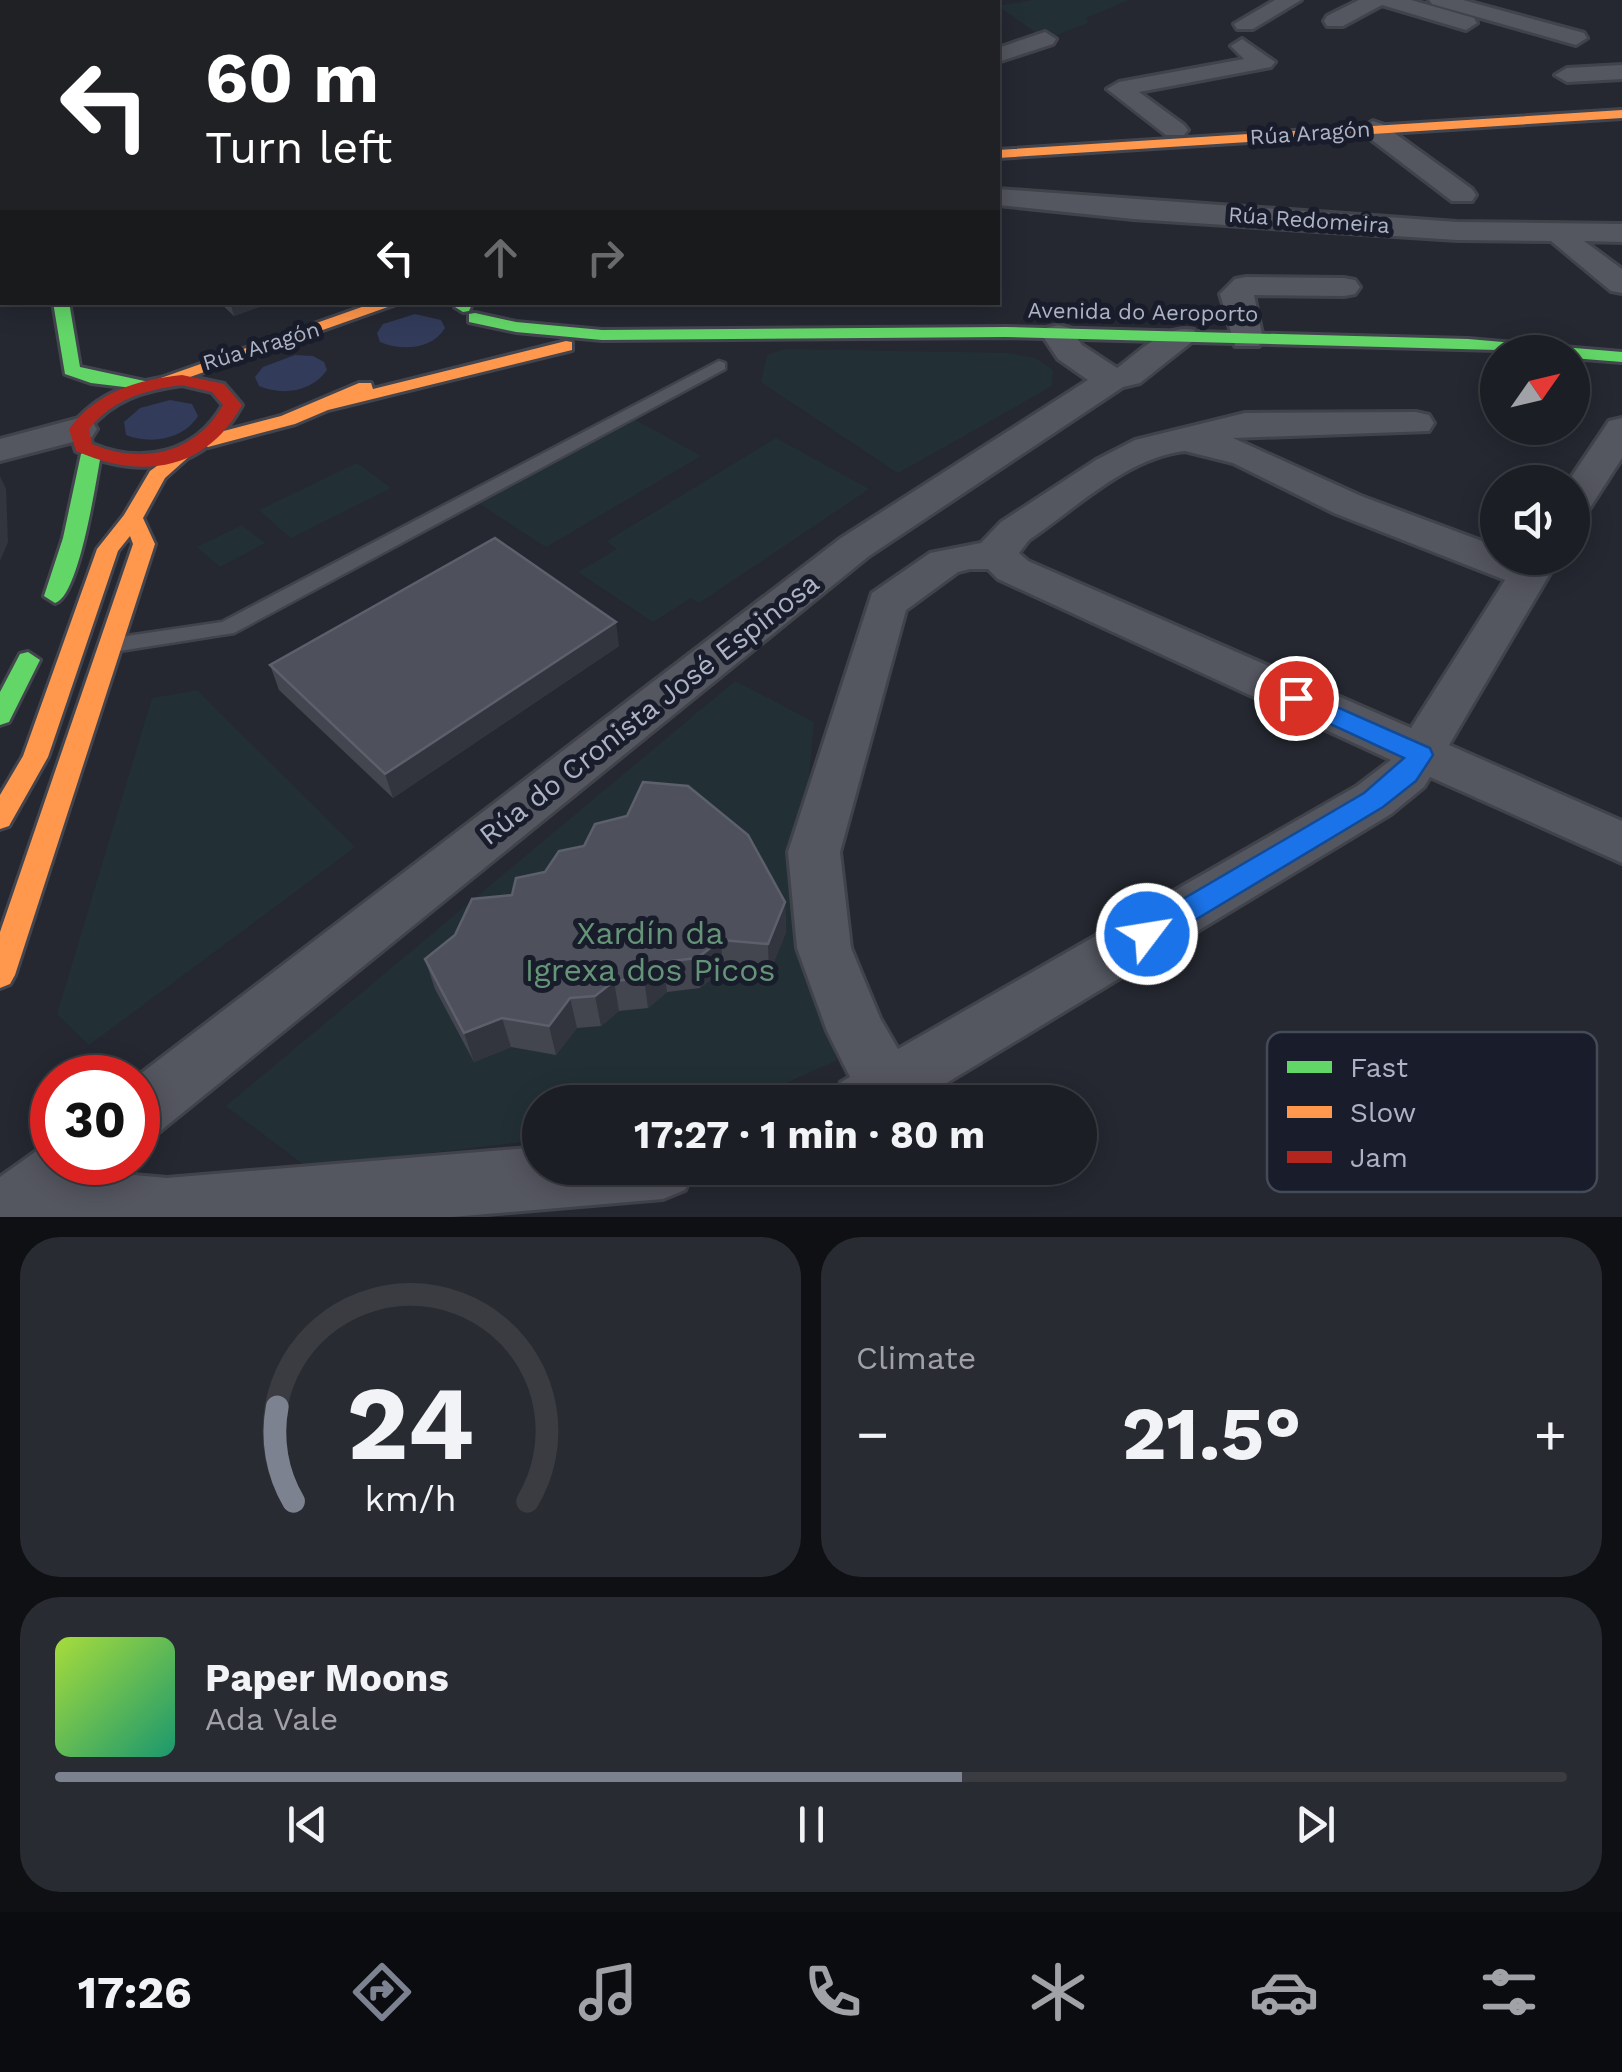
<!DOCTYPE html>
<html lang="en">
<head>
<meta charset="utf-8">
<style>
	body { margin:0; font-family:"Work Sans",sans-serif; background:#292b32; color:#f1f3f6; height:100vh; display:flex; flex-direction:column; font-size:38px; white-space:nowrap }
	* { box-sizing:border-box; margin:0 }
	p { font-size:32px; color:#a0a2a7 }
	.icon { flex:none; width:55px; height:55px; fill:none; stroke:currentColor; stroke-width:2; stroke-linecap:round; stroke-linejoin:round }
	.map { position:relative; height:1217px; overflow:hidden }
	.panel { display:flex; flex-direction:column; gap:20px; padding:20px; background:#0f1014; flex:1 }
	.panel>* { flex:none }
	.banner { position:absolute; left:0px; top:0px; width:1000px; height:305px; box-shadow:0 5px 25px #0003,0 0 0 2px #3a3c42; background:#202124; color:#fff; overflow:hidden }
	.needle { width:65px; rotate:56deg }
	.controls { position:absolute; left:1480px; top:335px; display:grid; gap:20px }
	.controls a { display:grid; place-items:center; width:110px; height:110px; border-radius:50%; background:#1c1e25; box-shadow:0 5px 25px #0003,0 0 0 2px #3a3c42; font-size:50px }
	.speed { position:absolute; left:30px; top:1055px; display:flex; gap:20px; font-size:50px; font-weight:700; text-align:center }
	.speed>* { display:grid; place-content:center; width:130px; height:130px; border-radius:50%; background:#1c1e25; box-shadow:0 5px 25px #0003,0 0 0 2px #3a3c42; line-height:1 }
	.speed .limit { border:15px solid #d22; background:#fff; color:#111 }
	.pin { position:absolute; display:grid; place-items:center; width:85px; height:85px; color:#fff; margin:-42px; border:5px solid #fff; border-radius:50%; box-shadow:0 2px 10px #0007 }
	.me { position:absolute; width:110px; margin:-55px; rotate:59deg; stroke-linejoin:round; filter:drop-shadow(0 0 8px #0008) }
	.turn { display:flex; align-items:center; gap:35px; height:210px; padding:0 40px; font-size:45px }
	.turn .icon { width:130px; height:130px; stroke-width:2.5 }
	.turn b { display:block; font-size:70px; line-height:85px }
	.lanes { display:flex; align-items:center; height:95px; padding:0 40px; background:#0003; justify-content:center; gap:50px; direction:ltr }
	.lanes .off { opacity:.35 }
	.big { font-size:75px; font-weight:700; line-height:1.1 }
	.panel .tile { flex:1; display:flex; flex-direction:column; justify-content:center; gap:15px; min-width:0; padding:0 35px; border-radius:40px; background:#292b32 }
	.panel .dial { align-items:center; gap:0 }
	.dial svg { height:260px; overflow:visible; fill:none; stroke:#3a3c42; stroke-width:7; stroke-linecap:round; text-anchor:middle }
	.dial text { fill:#f1f3f6; stroke:none }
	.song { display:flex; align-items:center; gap:30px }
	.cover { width:120px; height:120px; border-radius:15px; background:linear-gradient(135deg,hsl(80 70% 55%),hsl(160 70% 35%)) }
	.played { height:10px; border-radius:5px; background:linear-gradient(90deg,#7d8291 60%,#3a3c42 60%) }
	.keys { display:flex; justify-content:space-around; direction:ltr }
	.heat { display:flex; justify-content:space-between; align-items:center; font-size:55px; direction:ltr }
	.panel .tiles { flex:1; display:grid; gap:20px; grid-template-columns:1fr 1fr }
	.tile:last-child { grid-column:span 2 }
	.trip { position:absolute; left:522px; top:1085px; width:575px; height:100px; border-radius:50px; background:#1c1e25; box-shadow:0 5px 25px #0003,0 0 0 2px #3a3c42; font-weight:700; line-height:100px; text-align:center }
	.tab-bar { display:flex; height:160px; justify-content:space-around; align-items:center; background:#0b0c0f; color:#a0a2a7 }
	.tab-bar .icon { width:70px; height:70px }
	.tab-bar .selected { color:#7d8291 }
	.tab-bar b { font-size:45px; color:#f1f3f6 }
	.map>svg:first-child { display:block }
	.green { fill:#223036 }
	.water { fill:#323b5a }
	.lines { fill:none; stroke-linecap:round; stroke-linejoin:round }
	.lane-casing { stroke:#41434b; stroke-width:5 }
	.street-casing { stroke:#41434b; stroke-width:6 }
	.fast-casing { stroke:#42454e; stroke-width:6 }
	.slow-casing { stroke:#42454e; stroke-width:6 }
	.jam-casing { stroke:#42454e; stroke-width:6 }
	.lane { fill:#545660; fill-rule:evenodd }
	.street { fill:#545660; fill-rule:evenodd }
	.fast { fill:#63d668; fill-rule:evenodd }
	.slow { fill:#ff974d; fill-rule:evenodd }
	.jam { fill:#b3261e; fill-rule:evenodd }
	.wall { fill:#43454f }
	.shaded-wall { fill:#32353e }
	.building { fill:#4e515b; stroke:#5d606c; stroke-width:2.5 }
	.route { fill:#1a73e8; stroke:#114b97; stroke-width:2.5 }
	.labels { text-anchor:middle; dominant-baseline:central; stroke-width:10; stroke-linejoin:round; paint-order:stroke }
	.far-street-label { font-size:22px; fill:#adb2c4; stroke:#191d2b }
	.street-label { font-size:28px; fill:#adb2c4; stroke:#191d2b }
	.near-park-label { font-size:32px; fill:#659478; stroke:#191d2b }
	.key { fill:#191d2b; stroke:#454a59; stroke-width:2.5 }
	.key-label { font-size:28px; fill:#adb2c4 }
</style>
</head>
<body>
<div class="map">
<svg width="1622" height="1217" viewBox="0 0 1622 1217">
	<rect width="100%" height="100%" fill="#252831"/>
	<path class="green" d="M 1033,0 L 1128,0 L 1086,18 L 1088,23 L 1045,39 L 998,6 Z
		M 785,349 L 1006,353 L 1035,358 L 1053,370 L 1052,386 L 898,473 L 761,382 L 767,355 Z
		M 634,419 L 701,456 L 546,547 L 480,504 Z
		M 776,438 L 869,489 L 699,603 L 691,598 L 653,622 L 578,572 L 617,549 L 607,541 Z
		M 357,463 L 391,488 L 291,538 L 259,510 Z
		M 242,525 L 265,543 L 220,567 L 197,547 Z
		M 735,681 L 814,722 L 797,909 L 837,1060 L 744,1102 L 540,1102 L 540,1140 L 307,1167 L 226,1106 Z
		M 197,690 L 355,847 L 89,1045 L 57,1014 L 152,698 Z"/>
	<path class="water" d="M 415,314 L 441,320 L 445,328 C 432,350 401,351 380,342 L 377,333 L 383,324 Z
		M 295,355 L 313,356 L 324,362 L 327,370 C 312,392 282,396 259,386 L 255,377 L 263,367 Z
		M 170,400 L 192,404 L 198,416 C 184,439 151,445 126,435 L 124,422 L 140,408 Z"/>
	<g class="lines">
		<g class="lane-casing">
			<path id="lane" d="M 719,361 L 725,363 L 725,369 L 234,633 L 113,652 L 103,645 L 113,638 L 222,622 Z"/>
		</g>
		<g class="street-casing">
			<path id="street" d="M 270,0 L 291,0 L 292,2 L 271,2 Z
				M 456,0 L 478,0 L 479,2 L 457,2 Z
				M 1275,0 L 1301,0 L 1253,29 L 1237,29 L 1234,24 Z
				M 1359,0 L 1411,0 L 1474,18 L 1477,23 L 1466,30 L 1382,5 L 1343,26 L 1327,26 L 1324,21 L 1327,16 Z
				M 1429,0 L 1463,0 L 1584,33 L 1587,38 L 1576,45 L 1432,4 Z
				M 0,13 L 2,13 L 2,25 L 0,25 Z
				M 1045,32 L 1056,39 L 1053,44 L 998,62 L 998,48 Z
				M 1242,39 L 1275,62 L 1271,67 L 1139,92 L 1184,125 L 1188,130 L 1184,135 L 1166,135 L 1107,89 L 1119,82 L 1244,59 L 1231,46 Z
				M 2,52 L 2,66 L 0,67 L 0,53 Z
				M 1622,65 L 1622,79 L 1567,82 L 1555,75 L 1567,68 Z
				M 1373,121 L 1382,124 L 1472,189 L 1476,195 L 1472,201 L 1452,201 L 1364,134 L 1360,129 Z
				M 2,141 L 2,157 L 0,158 L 0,142 Z
				M 998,189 L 1457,222 L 1622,224 L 1622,242 L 1584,241 L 1622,269 L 1622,293 L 1611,291 L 1551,241 L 1457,240 L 1133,219 L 998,205 Z
				M 2,234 L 2,252 L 0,253 L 0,235 Z
				M 1246,277 L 1344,278 L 1355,280 L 1360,287 L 1355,294 L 1344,296 L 1254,295 L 1263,339 L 1259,346 L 1235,346 L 1220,294 L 1235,279 Z
				M 1058,325 L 1070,328 L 1082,345 L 1117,368 C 1138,353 1166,323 1194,330 L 1198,337 L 1140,383 L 1123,387 L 869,556 L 159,1132 L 138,1140 L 135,1078 L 841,538 L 1088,380 L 1058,359 L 1042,335 L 1046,328 Z
				M 1416,412 L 1429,415 L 1434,423 L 1429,431 L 1233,438 L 1361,496 L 1498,547 L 1498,558 L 1559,558 L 1449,745 L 1622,821 L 1622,863 L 1430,777 L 1424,787 L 1391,814 L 915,1102 L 832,1102 L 841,1082 L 850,1077 L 827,1031 L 797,948 L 788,852 L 872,593 L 930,553 L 981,543 L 1001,522 L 1096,460 L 1135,440 L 1245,413 ZM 1185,451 L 1233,463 L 1334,513 L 1505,580 L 1411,728 L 1028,561 L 1019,553 L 1029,540 C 1076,508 1128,457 1185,451 ZM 970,569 L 988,569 L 998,579 L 1391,760 L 1357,786 L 898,1049 L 880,1018 L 851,948 L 840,852 L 906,610 L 958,572 Z
				M 79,418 L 92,421 L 97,429 L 92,437 L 0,461 L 0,439 Z
				M 1622,418 L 1622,458 L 1586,514 L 1572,518 L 1572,482 L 1568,482 L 1609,421 Z
				M 52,1140 L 52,1162 L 104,1162 L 100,1172 L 167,1178 L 540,1147 L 540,1168 L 694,1168 L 685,1190 L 663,1199 L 452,1217 L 0,1217 L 0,1177 Z"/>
		</g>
		<g class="fast-casing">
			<path id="fast" d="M 8,0 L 20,0 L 20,2 L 9,2 Z
				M 53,302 L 69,302 L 80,367 L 149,382 L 149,390 L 91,383 L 65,374 Z
				M 456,302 L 473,302 L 469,311 L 463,312 L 455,307 Z
				M 475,313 L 516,322 L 602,330 L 1006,327 L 1468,339 L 1622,352 L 1622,362 L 1572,358 L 1572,352 L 1006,337 L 602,340 L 516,332 L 469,322 L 469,314 Z
				M 91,448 L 101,454 C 96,481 79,597 55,603 L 44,596 L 63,538 L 81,454 Z
				M 28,652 L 40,660 L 9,722 L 0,725 L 0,692 L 20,654 Z"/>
		</g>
		<g class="slow-casing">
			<path id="slow" d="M 1622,110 L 1622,118 L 998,158 L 998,150 Z
				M 376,302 L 402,302 L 173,383 L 161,383 L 158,379 Z
				M 566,341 L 572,342 L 572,350 L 328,410 L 295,424 L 208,447 L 198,441 L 201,437 L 281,416 L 359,383 L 371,383 L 373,389 Z
				M 183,447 L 193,453 L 165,478 L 143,518 L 155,544 L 15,975 L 10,984 L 0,988 L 0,932 L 133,544 L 130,536 L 118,551 L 48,757 L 9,826 L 0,829 L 0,795 L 23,756 L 97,549 L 124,515 L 150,471 Z"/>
		</g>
		<g class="jam-casing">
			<path id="jam" d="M 182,375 L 224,384 L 242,405 C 206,471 142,480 76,451 L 69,429 C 98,391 137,380 182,375 ZM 182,385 L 212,392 L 223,405 C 195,454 142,465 92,444 L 89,429 C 113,399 145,390 182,385 Z"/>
		</g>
		<use href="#lane" class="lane"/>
		<use href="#street" class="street"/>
		<use href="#fast" class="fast"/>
		<use href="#slow" class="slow"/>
		<use href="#jam" class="jam"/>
	</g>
	<path class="wall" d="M 219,302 L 272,302 L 234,316 Z
		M 619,646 L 393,798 L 279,690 L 270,665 Z
		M 785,902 L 786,932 L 769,974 L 723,970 L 700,988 L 667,992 L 648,1008 L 619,1011 L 601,1026 L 577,1028 L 556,1055 L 511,1047 L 474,1062 L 435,989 L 425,959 Z"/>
	<path class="shaded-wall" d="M 230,302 L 272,302 L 234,316 Z
		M 0,476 L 6,489 L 8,542 L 0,561 Z
		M 616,622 L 619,646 L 393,798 L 385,774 Z
		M 785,902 L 786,932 L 769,974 L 768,944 Z
		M 721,940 L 723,970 L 700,988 L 697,958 Z
		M 663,962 L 667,992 L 648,1008 L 644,978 Z
		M 614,981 L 619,1011 L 601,1026 L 595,996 Z
		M 570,998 L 577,1028 L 556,1055 L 549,1026 Z
		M 502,1018 L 511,1047 L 474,1062 L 464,1033 Z"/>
	<path class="building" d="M 495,538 L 616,622 L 385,774 L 270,665 Z
		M 643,782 L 688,786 L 748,835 L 785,902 L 768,944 L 721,940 L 697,958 L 663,962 L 644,978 L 614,981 L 595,996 L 570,998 L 549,1026 L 502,1018 L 464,1033 L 425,959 L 455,935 L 472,899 L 512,895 L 516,878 L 545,872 L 559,851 L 584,846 L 595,824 L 627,816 Z"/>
	<path class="route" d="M 1296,689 L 1430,748 L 1433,755 L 1416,781 L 1383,807 L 1157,943 L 1147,947 L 1137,943 L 1132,934 L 1137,926 L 1364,793 L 1404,758 L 1287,704 L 1283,698 Z"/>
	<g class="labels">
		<g class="far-street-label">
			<text transform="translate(1310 133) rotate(-4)">Rúa Aragón</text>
			<text transform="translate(1309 220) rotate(4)">Rúa Redomeira</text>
			<text transform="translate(1143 312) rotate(1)">Avenida do Aeroporto</text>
			<text transform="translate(261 346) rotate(-17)">Rúa Aragón</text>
		</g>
		<g class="street-label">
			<text transform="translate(649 709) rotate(-38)">Rúa do Cronista José Espinosa</text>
		</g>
		<g class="near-park-label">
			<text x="650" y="933">Xardín da<tspan x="650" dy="37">Igrexa dos Picos</tspan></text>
		</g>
	</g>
	<rect x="1267" y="1032" width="330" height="160" rx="15" class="key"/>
	<rect x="1287" y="1061" width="45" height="12" fill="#63d668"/>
	<rect x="1287" y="1106" width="45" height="12" fill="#ff974d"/>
	<rect x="1287" y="1151" width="45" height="12" fill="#b3261e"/>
	<g class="key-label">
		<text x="1350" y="1077">Fast</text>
		<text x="1350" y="1122">Slow</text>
		<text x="1350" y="1167">Jam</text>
	</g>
</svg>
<div class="controls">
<a><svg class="needle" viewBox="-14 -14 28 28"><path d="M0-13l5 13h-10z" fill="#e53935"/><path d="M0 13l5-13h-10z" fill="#a0a2a7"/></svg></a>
<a><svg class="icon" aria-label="sound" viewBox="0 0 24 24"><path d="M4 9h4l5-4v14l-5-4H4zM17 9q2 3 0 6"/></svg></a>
</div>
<div class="speed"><div class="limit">30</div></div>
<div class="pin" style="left:1296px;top:698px;background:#d93025"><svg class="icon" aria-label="arrive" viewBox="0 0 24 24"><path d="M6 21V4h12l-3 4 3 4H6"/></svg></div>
<svg class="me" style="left:1147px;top:934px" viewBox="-20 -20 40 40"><circle r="17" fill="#1a73e8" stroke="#fff" stroke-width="3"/><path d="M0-11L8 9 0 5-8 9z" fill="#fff"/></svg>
<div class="trip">17:27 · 1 min · 80 m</div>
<div class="banner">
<div class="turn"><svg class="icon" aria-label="left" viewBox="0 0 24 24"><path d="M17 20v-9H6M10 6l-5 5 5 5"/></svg><div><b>60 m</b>Turn left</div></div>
<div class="lanes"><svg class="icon" aria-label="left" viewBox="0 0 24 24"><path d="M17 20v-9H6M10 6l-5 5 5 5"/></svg><svg class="icon off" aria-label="ahead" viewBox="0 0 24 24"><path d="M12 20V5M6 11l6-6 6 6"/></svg><svg class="icon off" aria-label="right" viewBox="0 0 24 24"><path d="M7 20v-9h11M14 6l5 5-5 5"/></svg></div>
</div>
</div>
<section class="panel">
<div class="tiles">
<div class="tile dial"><svg viewBox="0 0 100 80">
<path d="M14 69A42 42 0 1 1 86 69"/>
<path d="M14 69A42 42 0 0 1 9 40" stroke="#7d8291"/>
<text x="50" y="56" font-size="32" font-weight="700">24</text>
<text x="50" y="72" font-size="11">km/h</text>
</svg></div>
<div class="tile"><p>Climate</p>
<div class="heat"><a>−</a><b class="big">21.5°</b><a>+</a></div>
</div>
<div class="tile">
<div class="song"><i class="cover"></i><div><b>Paper Moons</b><p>Ada Vale</p></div></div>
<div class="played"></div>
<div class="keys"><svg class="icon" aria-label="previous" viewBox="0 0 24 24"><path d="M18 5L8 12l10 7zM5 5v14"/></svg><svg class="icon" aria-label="pause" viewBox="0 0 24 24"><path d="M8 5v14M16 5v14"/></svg><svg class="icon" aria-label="next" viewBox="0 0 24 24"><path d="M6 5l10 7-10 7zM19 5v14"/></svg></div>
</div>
</div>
</section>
<nav class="tab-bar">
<b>17:26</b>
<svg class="icon selected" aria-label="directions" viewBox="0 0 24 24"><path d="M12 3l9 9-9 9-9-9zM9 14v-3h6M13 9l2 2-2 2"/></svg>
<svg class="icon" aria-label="music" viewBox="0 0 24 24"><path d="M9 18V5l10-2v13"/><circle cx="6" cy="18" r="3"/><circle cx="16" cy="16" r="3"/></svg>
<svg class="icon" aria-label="phone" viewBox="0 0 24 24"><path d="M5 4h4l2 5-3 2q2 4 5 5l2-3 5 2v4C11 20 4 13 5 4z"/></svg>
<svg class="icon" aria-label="climate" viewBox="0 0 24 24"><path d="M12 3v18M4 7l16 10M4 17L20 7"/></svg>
<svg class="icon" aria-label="car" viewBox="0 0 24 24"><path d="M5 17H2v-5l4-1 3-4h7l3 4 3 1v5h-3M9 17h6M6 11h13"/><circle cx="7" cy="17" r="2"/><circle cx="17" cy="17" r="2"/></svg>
<svg class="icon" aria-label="filters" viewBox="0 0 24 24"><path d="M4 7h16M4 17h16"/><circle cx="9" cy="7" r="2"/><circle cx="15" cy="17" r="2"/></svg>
</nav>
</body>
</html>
